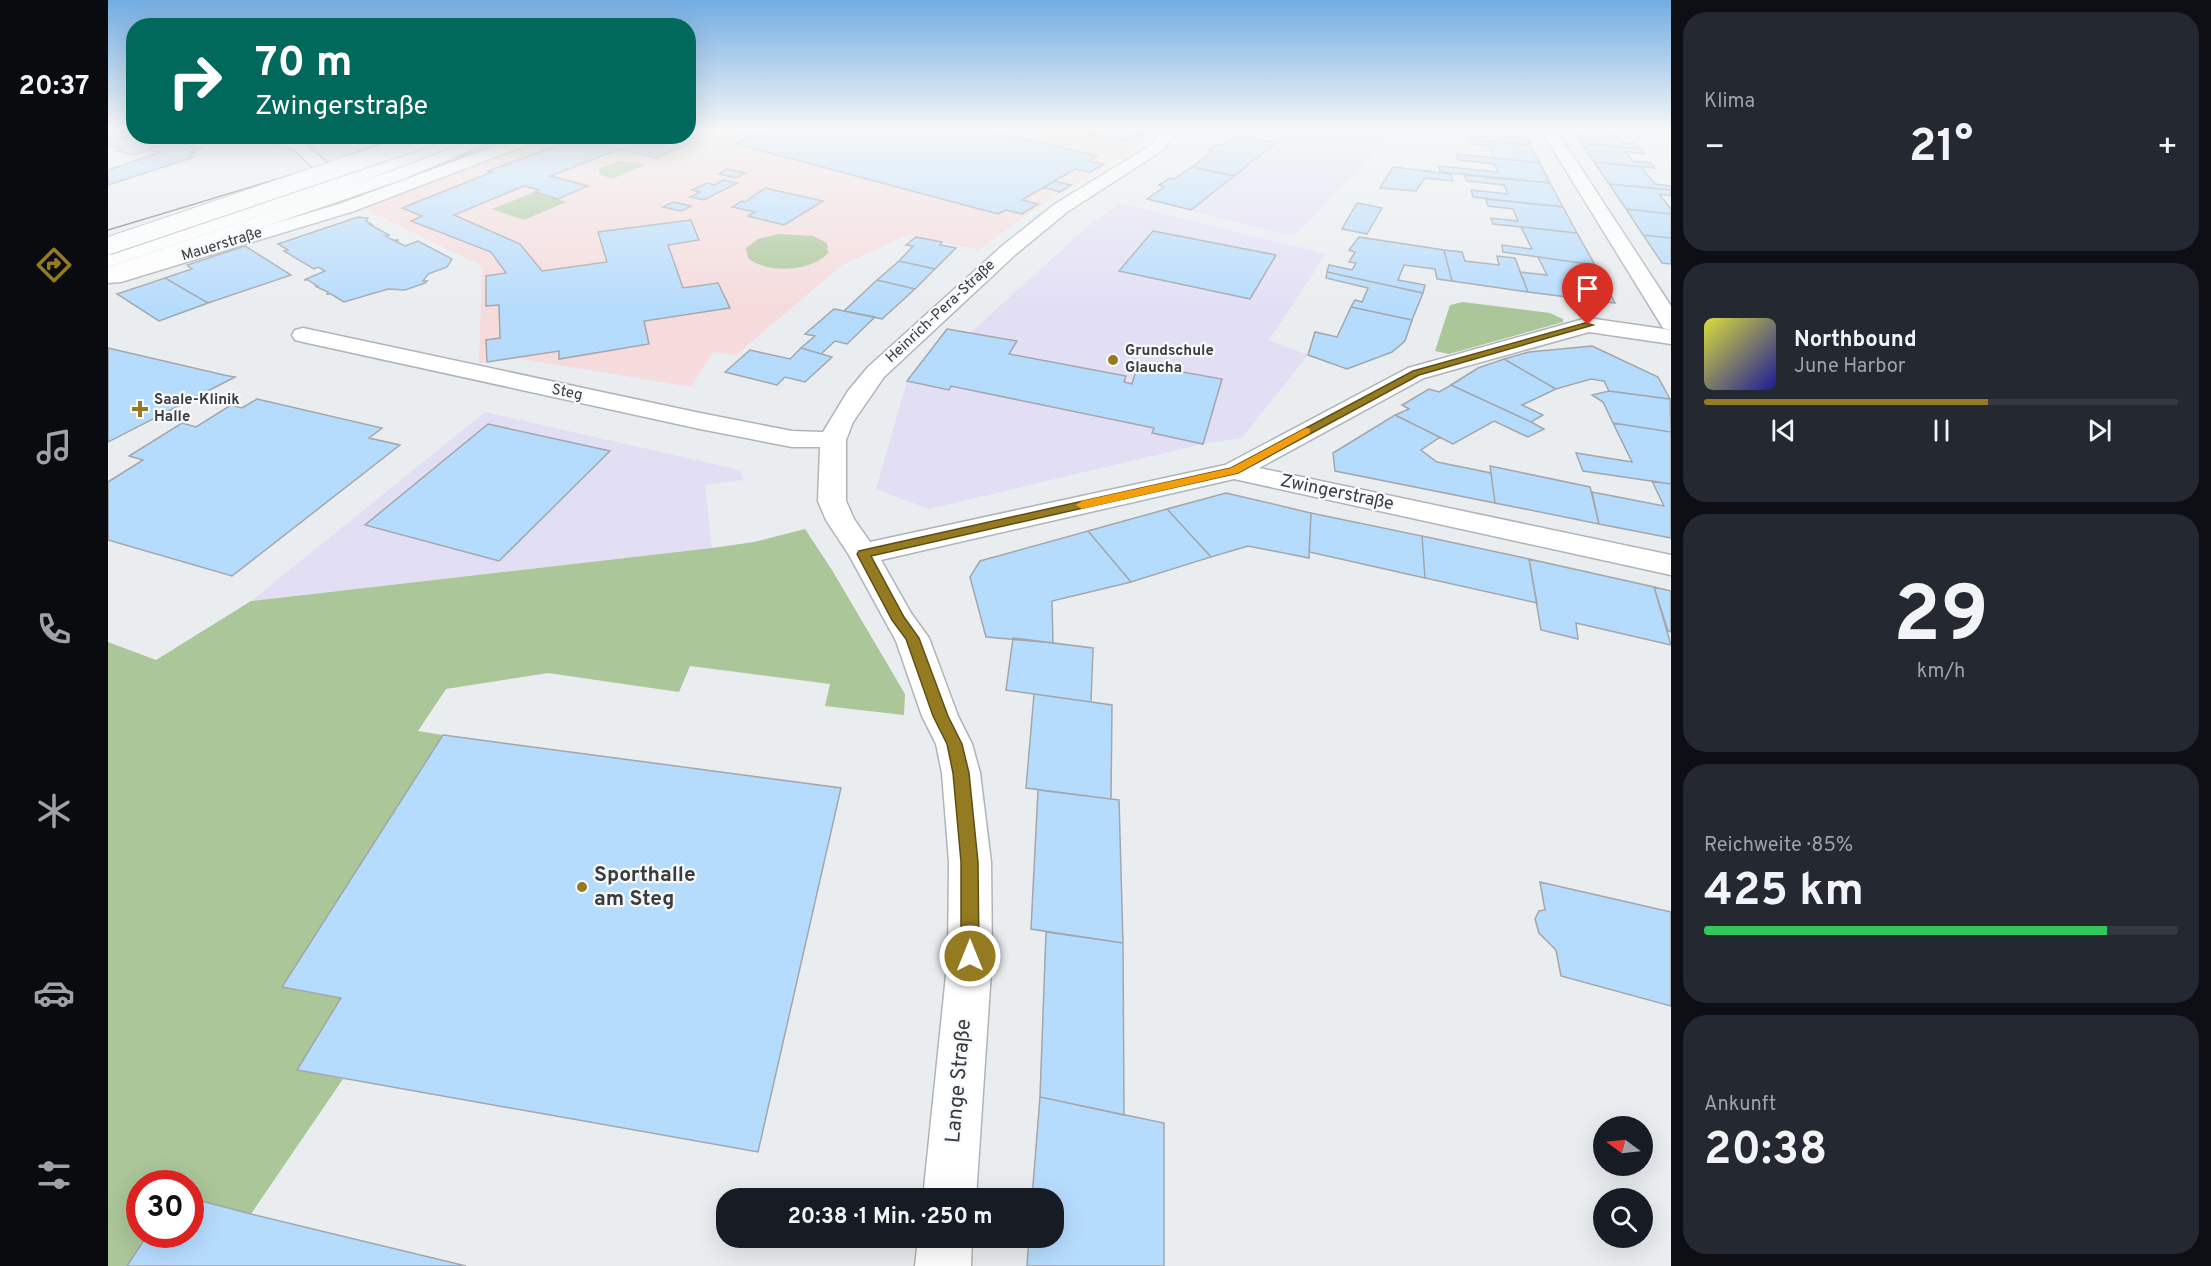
<!DOCTYPE html>
<html lang="de">
<head>
<meta charset="utf-8">
<style>
	body { margin:0; font-family:Overpass,sans-serif; background:#242831; color:#f1f3f6; height:100vh; display:flex; flex-direction:column; font-size:22px; white-space:nowrap }
	* { box-sizing:border-box; margin:0 }
	p { font-size:20px; color:#9ea1a6 }
	.icon { flex:none; width:33px; height:33px; fill:none; stroke:currentColor; stroke-width:2; stroke-linecap:round; stroke-linejoin:round }
	.map { position:relative; flex:1; overflow:hidden }
	.details { display:flex; flex-direction:column; gap:12px; padding:12px; background:#0d0f14; width:540px }
	.details>* { flex:none }
	.hud { position:absolute; left:18px; top:18px; width:570px; height:126px; border-radius:24px; box-shadow:0 6px 24px #0002; background:#00695c; color:#fff; overflow:hidden }
	.needle { width:39px; rotate:285deg }
	.controls { position:absolute; left:1485px; top:1116px; display:grid; gap:12px }
	.controls a { display:grid; place-items:center; width:60px; height:60px; border-radius:50%; background:#171b24; box-shadow:0 6px 24px #0002; font-size:30px }
	.speed { position:absolute; left:18px; top:1170px; display:flex; gap:12px; font-size:30px; font-weight:700; text-align:center }
	.speed>* { display:grid; place-content:center; width:78px; height:78px; border-radius:50%; background:#171b24; box-shadow:0 6px 24px #0002; line-height:1 }
	.speed .limit { border:9px solid #d22; background:#fff; color:#111 }
	.pin { position:absolute; display:grid; place-items:center; width:51px; height:51px; color:#fff; margin:-62px -26px; border-radius:50% 50% 50% 0; rotate:-45deg; box-shadow:0 0 6px #0007 }
	.pin .icon { rotate:45deg }
	.me { position:absolute; width:66px; margin:-33px; rotate:0deg; stroke-linejoin:round; filter:drop-shadow(0 0 4px #0008) }
	.turn { display:flex; align-items:center; gap:21px; height:126px; padding:0 30px; font-size:27px }
	.turn .icon { width:78px; height:78px; stroke-width:2.5 }
	.turn b { display:block; font-size:42px; line-height:51px }
	.big { font-size:45px; font-weight:700; line-height:1.1 }
	.details .tile { flex:1; display:flex; flex-direction:column; justify-content:center; gap:9px; min-width:0; padding:0 21px; border-radius:24px; background:#242831 }
	.details .dial { align-items:center; gap:0 }
	.dial b { font-size:78px; line-height:1 }
	.song { display:flex; align-items:center; gap:18px }
	.cover { width:72px; height:72px; border-radius:9px; background:linear-gradient(135deg,hsl(60 70% 55%),hsl(240 70% 35%)) }
	.played { height:6px; border-radius:3px; background:linear-gradient(90deg,#947a21 60%,#363941 60%) }
	.keys { display:flex; justify-content:space-around; direction:ltr }
	.heat { display:flex; justify-content:space-between; align-items:center; font-size:33px; direction:ltr }
	.charge { height:9px; border-radius:4px; background:linear-gradient(90deg,#34c759 85%,#363941 0) }
	.trip { position:absolute; left:608px; top:1188px; width:348px; height:60px; border-radius:24px; background:#171b24; box-shadow:0 6px 24px #0002; font-weight:700; line-height:60px; text-align:center }
	main { display:flex; flex:1; min-height:0 }
	.dock { display:flex; flex-direction:column; width:108px; justify-content:space-around; align-items:center; background:#090b0e; color:#9ea1a6 }
	.dock .icon { width:42px; height:42px }
	.dock .current { color:#947a21 }
	.dock b { font-size:27px; color:#f1f3f6 }
	.map>svg:first-child { display:block }
	.education { fill:#e2dff5 }
	.medical { fill:#f6dbdc }
	.green { fill:#abc699 }
	.building { fill:#b6dcfd; stroke:#a3a6aa; stroke-width:1.5 }
	.lines { fill:none; stroke-linecap:round; stroke-linejoin:round }
	.street-casing { stroke:#b0b3b7; stroke-width:3 }
	.secondary-casing { stroke:#b0b3b7; stroke-width:3 }
	.primary-casing { stroke:#b0b3b7; stroke-width:3 }
	.street { fill:#fff; fill-rule:evenodd }
	.secondary { fill:#fff; fill-rule:evenodd }
	.primary { fill:#fff; fill-rule:evenodd }
	.tram { stroke:#6a6c6d; stroke-width:1.5 }
	.primary-bridge-casing { stroke:#b0b3b7; stroke-width:19; stroke-linecap:butt }
	.primary-bridge { stroke:#fff; stroke-width:17 }
	.route { fill:#947a21; stroke:#604f15; stroke-width:1.5 }
	.slow { fill:#f59e0b }
	.poi-dot { fill:#947a21; stroke:#f6fafd; stroke-width:2 }
	.labels { text-anchor:middle; dominant-baseline:central; stroke-width:4.5; stroke-linejoin:round; paint-order:stroke }
	.far-street-label { font-size:15px; fill:#3b3c3d; stroke:#f6fafd }
	.far-poi-label { font-size:15px; font-weight:bold; fill:#3b3c3d; stroke:#f6fafd; text-anchor:start }
	.street-label { font-size:18px; fill:#3b3c3d; stroke:#f6fafd }
	.near-poi-label { font-size:21px; font-weight:bold; fill:#3b3c3d; stroke:#f6fafd; text-anchor:start }
	.near-street-label { font-size:21px; fill:#3b3c3d; stroke:#f6fafd }
</style>
</head>
<body>
<main>
<nav class="dock">
<b>20:37</b>
<svg class="icon current" aria-label="directions" viewBox="0 0 24 24"><path d="M12 3l9 9-9 9-9-9zM9 14v-3h6M13 9l2 2-2 2"/></svg>
<svg class="icon" aria-label="music" viewBox="0 0 24 24"><path d="M9 18V5l10-2v13"/><circle cx="6" cy="18" r="3"/><circle cx="16" cy="16" r="3"/></svg>
<svg class="icon" aria-label="phone" viewBox="0 0 24 24"><path d="M5 4h4l2 5-3 2q2 4 5 5l2-3 5 2v4C11 20 4 13 5 4z"/></svg>
<svg class="icon" aria-label="climate" viewBox="0 0 24 24"><path d="M12 3v18M4 7l16 10M4 17L20 7"/></svg>
<svg class="icon" aria-label="car" viewBox="0 0 24 24"><path d="M5 17H2v-5l4-1 3-4h7l3 4 3 1v5h-3M9 17h6M6 11h13"/><circle cx="7" cy="17" r="2"/><circle cx="17" cy="17" r="2"/></svg>
<svg class="icon" aria-label="filters" viewBox="0 0 24 24"><path d="M4 7h16M4 17h16"/><circle cx="9" cy="7" r="2"/><circle cx="15" cy="17" r="2"/></svg>
</nav>
<div class="map">
<svg width="1563" height="1266" viewBox="0 0 1563 1266">
	<rect width="100%" height="100%" fill="#e9edf0"/>
	<path class="education" d="M 1147,130 L 1289,130 L 1188,234 L 1174,234 L 1039,199 L 1055,187 L 1051,185 L 1061,178 L 1066,179 L 1105,152 L 1100,150 L 1109,144 L 1115,145 L 1129,135 Z
		M 1012,203 L 1218,254 L 1161,340 L 1200,355 L 1134,438 L 1095,444 L 821,509 L 768,489 L 799,381 L 839,329 L 862,333 L 978,228 Z
		M 377,412 L 632,470 L 635,480 L 597,485 L 604,548 L 143,601 Z"/>
	<path class="medical" d="M 581,130 L 1043,130 L 1036,142 L 932,206 L 870,250 L 801,234 L 734,265 L 628,355 L 605,352 L 583,387 L 408,358 L 371,363 L 374,266 L 252,207 L 440,137 L 580,136 Z"/>
	<path class="green" d="M 512,161 L 539,164 L 504,179 L 491,174 L 491,168 Z
		M 427,192 L 458,202 L 416,220 L 384,209 Z
		M 671,234 L 705,236 L 719,243 L 720,253 C 703,272 659,274 640,258 L 638,248 L 650,239 Z
		M 1355,302 L 1442,313 L 1455,319 L 1455,322 L 1341,354 L 1327,351 L 1342,305 Z
		M 697,529 L 724,570 L 797,694 L 796,715 L 717,706 L 722,684 L 582,666 L 571,692 L 440,673 L 338,689 L 310,731 L 335,735 L 175,986 L 233,998 L 189,1070 L 235,1079 L 143,1214 L 83,1198 L 82,1184 L 32,1184 L 32,1234 L 40,1235 L 19,1266 L 0,1266 L 0,642 L 48,660 L 143,601 L 604,548 L 646,542 Z"/>
	<path class="building" d="M 662,130 L 878,130 L 989,156 L 981,161 L 996,164 L 982,172 L 967,169 L 914,200 L 930,204 L 914,214 L 898,210 L 890,214 L 628,144 L 638,140 L 623,136 L 631,132 L 646,136 Z
		M 982,130 L 1040,130 L 1037,136 L 1026,135 L 1019,141 L 978,134 Z
		M 1375,130 L 1415,130 L 1422,145 L 1363,140 L 1361,136 L 1378,137 Z
		M 1465,130 L 1503,130 L 1514,143 L 1526,143 L 1533,149 L 1473,143 Z
		M 22,132 L 26,133 L 26,136 L 62,142 L 26,155 L 9,151 L 16,149 L 0,146 L 0,135 Z
		M 1129,135 L 1168,143 L 1126,176 L 1084,167 L 1105,151 L 1100,150 L 1109,144 L 1114,145 Z
		M 456,136 L 561,136 L 558,138 L 580,144 L 548,158 L 512,149 L 442,176 L 480,186 L 450,199 L 427,192 L 431,190 L 416,186 L 346,215 L 412,244 L 434,271 L 499,262 L 490,232 L 583,220 L 591,240 L 560,245 L 575,288 L 610,283 L 622,308 L 536,321 L 541,344 L 451,359 L 451,351 L 379,362 L 378,340 L 392,338 L 391,305 L 378,306 L 378,276 L 398,273 L 383,252 L 303,221 L 314,216 L 294,208 L 384,172 L 380,171 L 467,139 Z
		M 1360,139 L 1422,145 L 1432,163 L 1386,158 L 1381,146 L 1362,144 Z
		M 62,142 L 93,148 L 81,152 L 87,153 L 80,156 L 86,157 L 0,185 L 0,170 L 53,152 L 40,150 Z
		M 1473,143 L 1533,149 L 1537,154 L 1518,152 L 1525,161 L 1543,163 L 1547,168 L 1486,162 Z
		M 1348,154 L 1432,163 L 1442,183 L 1332,172 L 1331,166 L 1390,172 L 1387,164 L 1350,160 Z
		M 1486,162 L 1533,167 L 1547,184 L 1563,186 L 1563,190 L 1501,184 Z
		M 1084,167 L 1126,176 L 1083,210 L 1039,199 L 1056,187 L 1051,185 L 1056,182 L 1061,178 L 1066,179 Z
		M 1285,167 L 1343,174 L 1345,181 L 1317,178 L 1308,191 L 1272,188 Z
		M 619,169 L 637,173 L 628,178 L 611,174 Z
		M 1356,175 L 1442,183 L 1455,207 L 1365,197 L 1363,190 L 1400,194 L 1396,185 L 1359,181 Z
		M 615,180 L 629,183 L 596,200 L 582,197 L 592,192 L 584,190 L 599,183 L 607,185 Z
		M 946,181 L 963,185 L 952,192 L 935,187 Z
		M 1501,184 L 1563,190 L 1563,196 L 1551,194 L 1563,209 L 1563,214 L 1518,209 Z
		M 657,188 L 715,201 L 676,225 L 640,216 L 647,212 L 624,207 L 634,201 L 637,202 Z
		M 1378,199 L 1455,207 L 1469,233 L 1385,224 L 1383,218 L 1410,221 L 1405,209 L 1380,206 Z
		M 565,202 L 583,206 L 573,211 L 555,207 Z
		M 1249,203 L 1274,208 L 1259,234 L 1234,229 Z
		M 1518,209 L 1563,214 L 1563,238 L 1535,235 Z
		M 250,217 L 260,218 L 258,221 L 263,224 L 261,224 L 281,235 L 277,236 L 285,240 L 291,240 L 287,241 L 297,246 L 310,241 L 344,259 L 339,267 L 320,274 L 315,281 L 319,281 L 317,283 L 297,290 L 280,289 L 236,302 L 223,294 L 219,294 L 220,292 L 207,286 L 209,286 L 200,280 L 196,280 L 217,271 L 210,267 L 206,269 L 176,251 L 180,250 L 170,244 Z
		M 1413,227 L 1469,233 L 1487,265 L 1395,252 L 1394,245 L 1424,249 Z
		M 1045,231 L 1168,255 L 1142,299 L 1011,271 Z
		M 1535,235 L 1563,238 L 1563,264 L 1554,263 Z
		M 808,237 L 834,242 L 832,245 L 848,248 L 827,269 L 791,261 L 805,246 L 798,245 Z
		M 1251,237 L 1336,250 L 1344,281 L 1329,279 L 1327,269 L 1296,265 L 1290,280 L 1317,285 L 1315,293 L 1219,272 L 1221,265 L 1244,270 L 1248,263 L 1241,262 L 1247,252 L 1241,250 Z
		M 137,246 L 183,275 L 100,303 L 57,278 L 84,269 L 79,265 Z
		M 1336,250 L 1354,252 L 1357,261 L 1391,265 L 1389,256 L 1407,258 L 1420,292 L 1344,281 Z
		M 1430,257 L 1487,265 L 1507,303 L 1420,292 L 1412,272 L 1439,275 Z
		M 791,261 L 827,269 L 807,289 L 769,280 Z
		M 1219,272 L 1315,293 L 1304,320 L 1243,307 L 1247,300 L 1254,302 L 1260,288 L 1218,278 Z
		M 57,278 L 100,303 L 51,321 L 9,294 Z
		M 769,280 L 807,289 L 774,319 L 736,311 Z
		M 1243,307 L 1304,320 L 1297,341 L 1284,352 L 1239,369 L 1200,355 L 1207,332 L 1229,337 Z
		M 726,309 L 767,317 L 739,344 L 727,341 L 713,354 L 693,348 L 707,336 L 697,334 Z
		M 839,329 L 909,341 L 901,354 L 1018,376 L 1016,382 L 1024,384 L 1030,364 L 1114,379 L 1095,444 L 1044,433 L 1046,428 L 843,386 L 841,390 L 799,381 Z
		M 1484,346 L 1550,377 L 1562,399 L 1501,391 L 1496,381 L 1483,379 L 1448,389 L 1396,359 L 1421,352 Z
		M 0,348 L 116,375 L 127,377 L 0,442 Z
		M 693,348 L 724,357 L 697,382 L 677,377 L 669,385 L 617,372 L 642,350 L 682,359 Z
		M 1396,359 L 1448,389 L 1414,405 L 1435,415 L 1423,422 L 1343,385 L 1370,368 Z
		M 1343,385 L 1423,422 L 1436,429 L 1420,437 L 1386,421 L 1345,444 L 1287,415 L 1301,409 L 1294,405 L 1321,389 L 1331,392 Z
		M 1501,391 L 1562,399 L 1563,432 L 1505,423 L 1495,402 L 1484,395 Z
		M 149,399 L 274,428 L 261,438 L 292,445 L 124,576 L 0,540 L 0,482 L 35,460 L 21,456 L 74,423 L 88,427 L 123,405 L 134,408 Z
		M 1287,415 L 1332,437 L 1313,450 L 1329,462 L 1383,473 L 1387,503 L 1227,471 L 1225,453 Z
		M 1505,423 L 1563,432 L 1563,484 L 1475,471 L 1468,453 L 1524,462 Z
		M 380,424 L 502,451 L 391,561 L 257,525 Z
		M 1382,466 L 1482,487 L 1491,524 L 1387,503 Z
		M 1544,481 L 1563,484 L 1563,538 L 1491,524 L 1484,492 L 1556,506 Z
		M 1118,493 L 1203,513 L 1201,558 L 1140,546 L 1103,557 L 1059,509 Z
		M 1059,509 L 1103,557 L 1023,582 L 980,531 Z
		M 1203,513 L 1314,536 L 1317,578 L 1201,552 Z
		M 980,531 L 1023,582 L 944,601 L 945,643 L 878,637 L 862,577 L 872,561 Z
		M 1314,536 L 1421,559 L 1429,603 L 1317,578 Z
		M 1421,559 L 1546,587 L 1563,645 L 1468,623 L 1470,639 L 1433,630 Z
		M 1546,587 L 1563,591 L 1563,632 L 1560,631 Z
		M 905,638 L 985,648 L 983,702 L 898,690 Z
		M 926,694 L 1004,705 L 1003,799 L 918,788 Z
		M 335,735 L 733,788 L 650,1152 L 189,1070 L 233,998 L 174,987 Z
		M 930,790 L 1011,800 L 1015,943 L 923,929 Z
		M 1432,882 L 1563,912 L 1563,1006 L 1453,976 L 1448,950 L 1431,933 L 1427,919 L 1431,911 L 1437,910 Z
		M 938,932 L 1015,943 L 1016,1115 L 932,1097 Z
		M 932,1097 L 1056,1123 L 1056,1266 L 919,1266 L 921,1238 L 945,1238 L 945,1198 L 924,1198 Z
		M 82,1198 L 143,1214 L 358,1266 L 19,1266 L 40,1234 L 82,1234 Z"/>
	<g class="lines">
		<g class="street-casing">
			<path id="street" d="M 1050,130 L 1065,130 L 1065,138 L 1055,150 L 959,212 L 908,254 L 776,377 L 745,422 L 738,440 L 738,501 L 746,519 L 762,542 L 1117,465 L 1300,368 L 1472,320 L 1480,318 L 1563,330 L 1563,344 L 1481,332 L 1316,378 L 1151,468 L 1563,555 L 1563,575 L 1126,479 L 773,560 L 803,613 L 821,638 L 850,716 L 864,744 L 872,773 L 883,862 L 884,956 L 868,1198 L 815,1198 L 840,956 L 841,862 L 834,773 L 828,744 L 814,716 L 788,641 L 741,555 L 718,520 L 710,501 L 712,447 L 684,447 L 592,429 L 195,342 L 187,340 L 184,335 L 187,330 L 195,328 L 592,413 L 684,431 L 715,432 L 740,391 L 760,367 L 894,246 L 947,204 L 1045,144 L 1049,137 Z
				M 1433,130 L 1448,130 L 1563,306 L 1563,330 L 1555,328 L 1552,323 Z
				M 145,136 L 172,136 L 196,143 L 219,163 L 255,173 L 257,177 L 249,182 L 207,169 L 186,149 L 147,139 Z
				M 414,136 L 436,136 L 434,139 L 246,211 L 13,282 L 0,283 L 0,271 L 5,272 L 234,203 Z
				M 810,1238 L 864,1238 L 863,1266 L 807,1266 Z"/>
		</g>
		<g class="secondary-casing">
			<path id="secondary" d="M 344,136 L 366,136 L 364,139 L 255,181 L 0,267 L 0,255 L 243,173 Z"/>
		</g>
		<g class="primary-casing">
			<path id="primary" d="M 375,136 L 397,136 L 293,180 L 0,280 L 0,267 L 281,172 Z"/>
		</g>
		<use href="#street" class="street"/>
		<use href="#secondary" class="secondary"/>
		<use href="#primary" class="primary"/>
		<path class="tram" d="M 0,230 L 213,166 L 292,136"/>
		<g class="primary-bridge-casing">
			<path id="primary-bridge" d="M 0,246 L 325,136"/>
		</g>
		<use href="#primary-bridge" class="primary-bridge"/>
	</g>
	<linearGradient id="sky" x2="0" y2="1"><stop stop-color="#73ace1"/><stop offset="0.42" stop-color="#f5f7f8"/><stop offset="1" stop-color="#f5f7f8" stop-opacity="0"/></linearGradient>
	<rect width="1563" height="308" fill="url(#sky)"/>
	<path class="route" d="M 1477,323 L 1485,325 L 1311,375 L 1130,473 L 763,556 L 796,617 L 811,638 L 840,716 L 854,744 L 861,773 L 870,862 L 871,956 L 868,963 L 862,965 L 855,963 L 853,956 L 853,862 L 845,773 L 839,744 L 825,716 L 798,639 L 784,620 L 749,554 L 751,551 L 1123,468 L 1305,371 Z"/>
	<path class="slow" d="M 1198,428 L 1202,429 L 1202,433 L 1130,473 L 974,509 L 968,505 L 974,501 L 1123,468 Z"/>
	<g class="poi-dot">
		<circle cx="1005" cy="360" r="6"/>
		<path d="M29 400h6v6h6v6h-6v6h-6v-6h-6v-6h6z"/>
		<circle cx="474" cy="887" r="6"/>
	</g>
	<g class="labels">
		<g class="far-street-label">
			<text transform="translate(114 245) rotate(-17)">Mauerstraße</text>
			<text transform="translate(833 312) rotate(-43)">Heinrich-Pera-Straße</text>
			<text transform="translate(459 393) rotate(12)">Steg</text>
		</g>
		<g class="far-poi-label">
			<text x="1017" y="351">Grundschule<tspan x="1017" dy="17">Glaucha</tspan></text>
			<text x="46" y="400">Saale-Klinik<tspan x="46" dy="17">Halle</tspan></text>
		</g>
		<g class="street-label">
			<text transform="translate(1229 493) rotate(12)">Zwingerstraße</text>
		</g>
		<g class="near-poi-label">
			<text x="486" y="875">Sporthalle<tspan x="486" dy="24">am Steg</tspan></text>
		</g>
		<g class="near-street-label">
			<text transform="translate(851 1081) rotate(-85)">Lange Straße</text>
		</g>
	</g>
</svg>
<div class="controls">
<a><svg class="needle" viewBox="-14 -14 28 28"><path d="M0-13l5 13h-10z" fill="#e53935"/><path d="M0 13l5-13h-10z" fill="#9ea1a6"/></svg></a>
<a><svg class="icon" aria-label="search" viewBox="0 0 24 24"><circle cx="10" cy="10" r="6"/><path d="M15 15l6 6"/></svg></a>
</div>
<div class="speed"><div class="limit">30</div></div>
<div class="pin" style="left:1480px;top:325px;background:#d93025"><svg class="icon" aria-label="arrive" viewBox="0 0 24 24"><path d="M6 21V4h12l-3 4 3 4H6"/></svg></div>
<svg class="me" style="left:862px;top:956px" viewBox="-20 -20 40 40"><circle r="17" fill="#947a21" stroke="#fff" stroke-width="3"/><path d="M0-11L8 9 0 5-8 9z" fill="#fff"/></svg>
<div class="trip">20:38 · 1 Min. · 250 m</div>
<div class="hud">
<div class="turn"><svg class="icon" aria-label="right" viewBox="0 0 24 24"><path d="M7 20v-9h11M14 6l5 5-5 5"/></svg><div><b>70 m</b>Zwingerstraße</div></div>
</div>
</div>
<section class="details">
<div class="tile"><p>Klima</p>
<div class="heat"><a>−</a><b class="big">21°</b><a>+</a></div>
</div>
<div class="tile">
<div class="song"><i class="cover"></i><div><b>Northbound</b><p>June Harbor</p></div></div>
<div class="played"></div>
<div class="keys"><svg class="icon" aria-label="previous" viewBox="0 0 24 24"><path d="M18 5L8 12l10 7zM5 5v14"/></svg><svg class="icon" aria-label="pause" viewBox="0 0 24 24"><path d="M8 5v14M16 5v14"/></svg><svg class="icon" aria-label="next" viewBox="0 0 24 24"><path d="M6 5l10 7-10 7zM19 5v14"/></svg></div>
</div>
<div class="tile dial"><b>29</b><p>km/h</p></div>
<div class="tile"><p>Reichweite · 85%</p><b class="big">425 km</b><div class="charge"></div></div>
<div class="tile"><p>Ankunft</p><b class="big">20:38</b></div>
</section>
</main>
</body>
</html>
